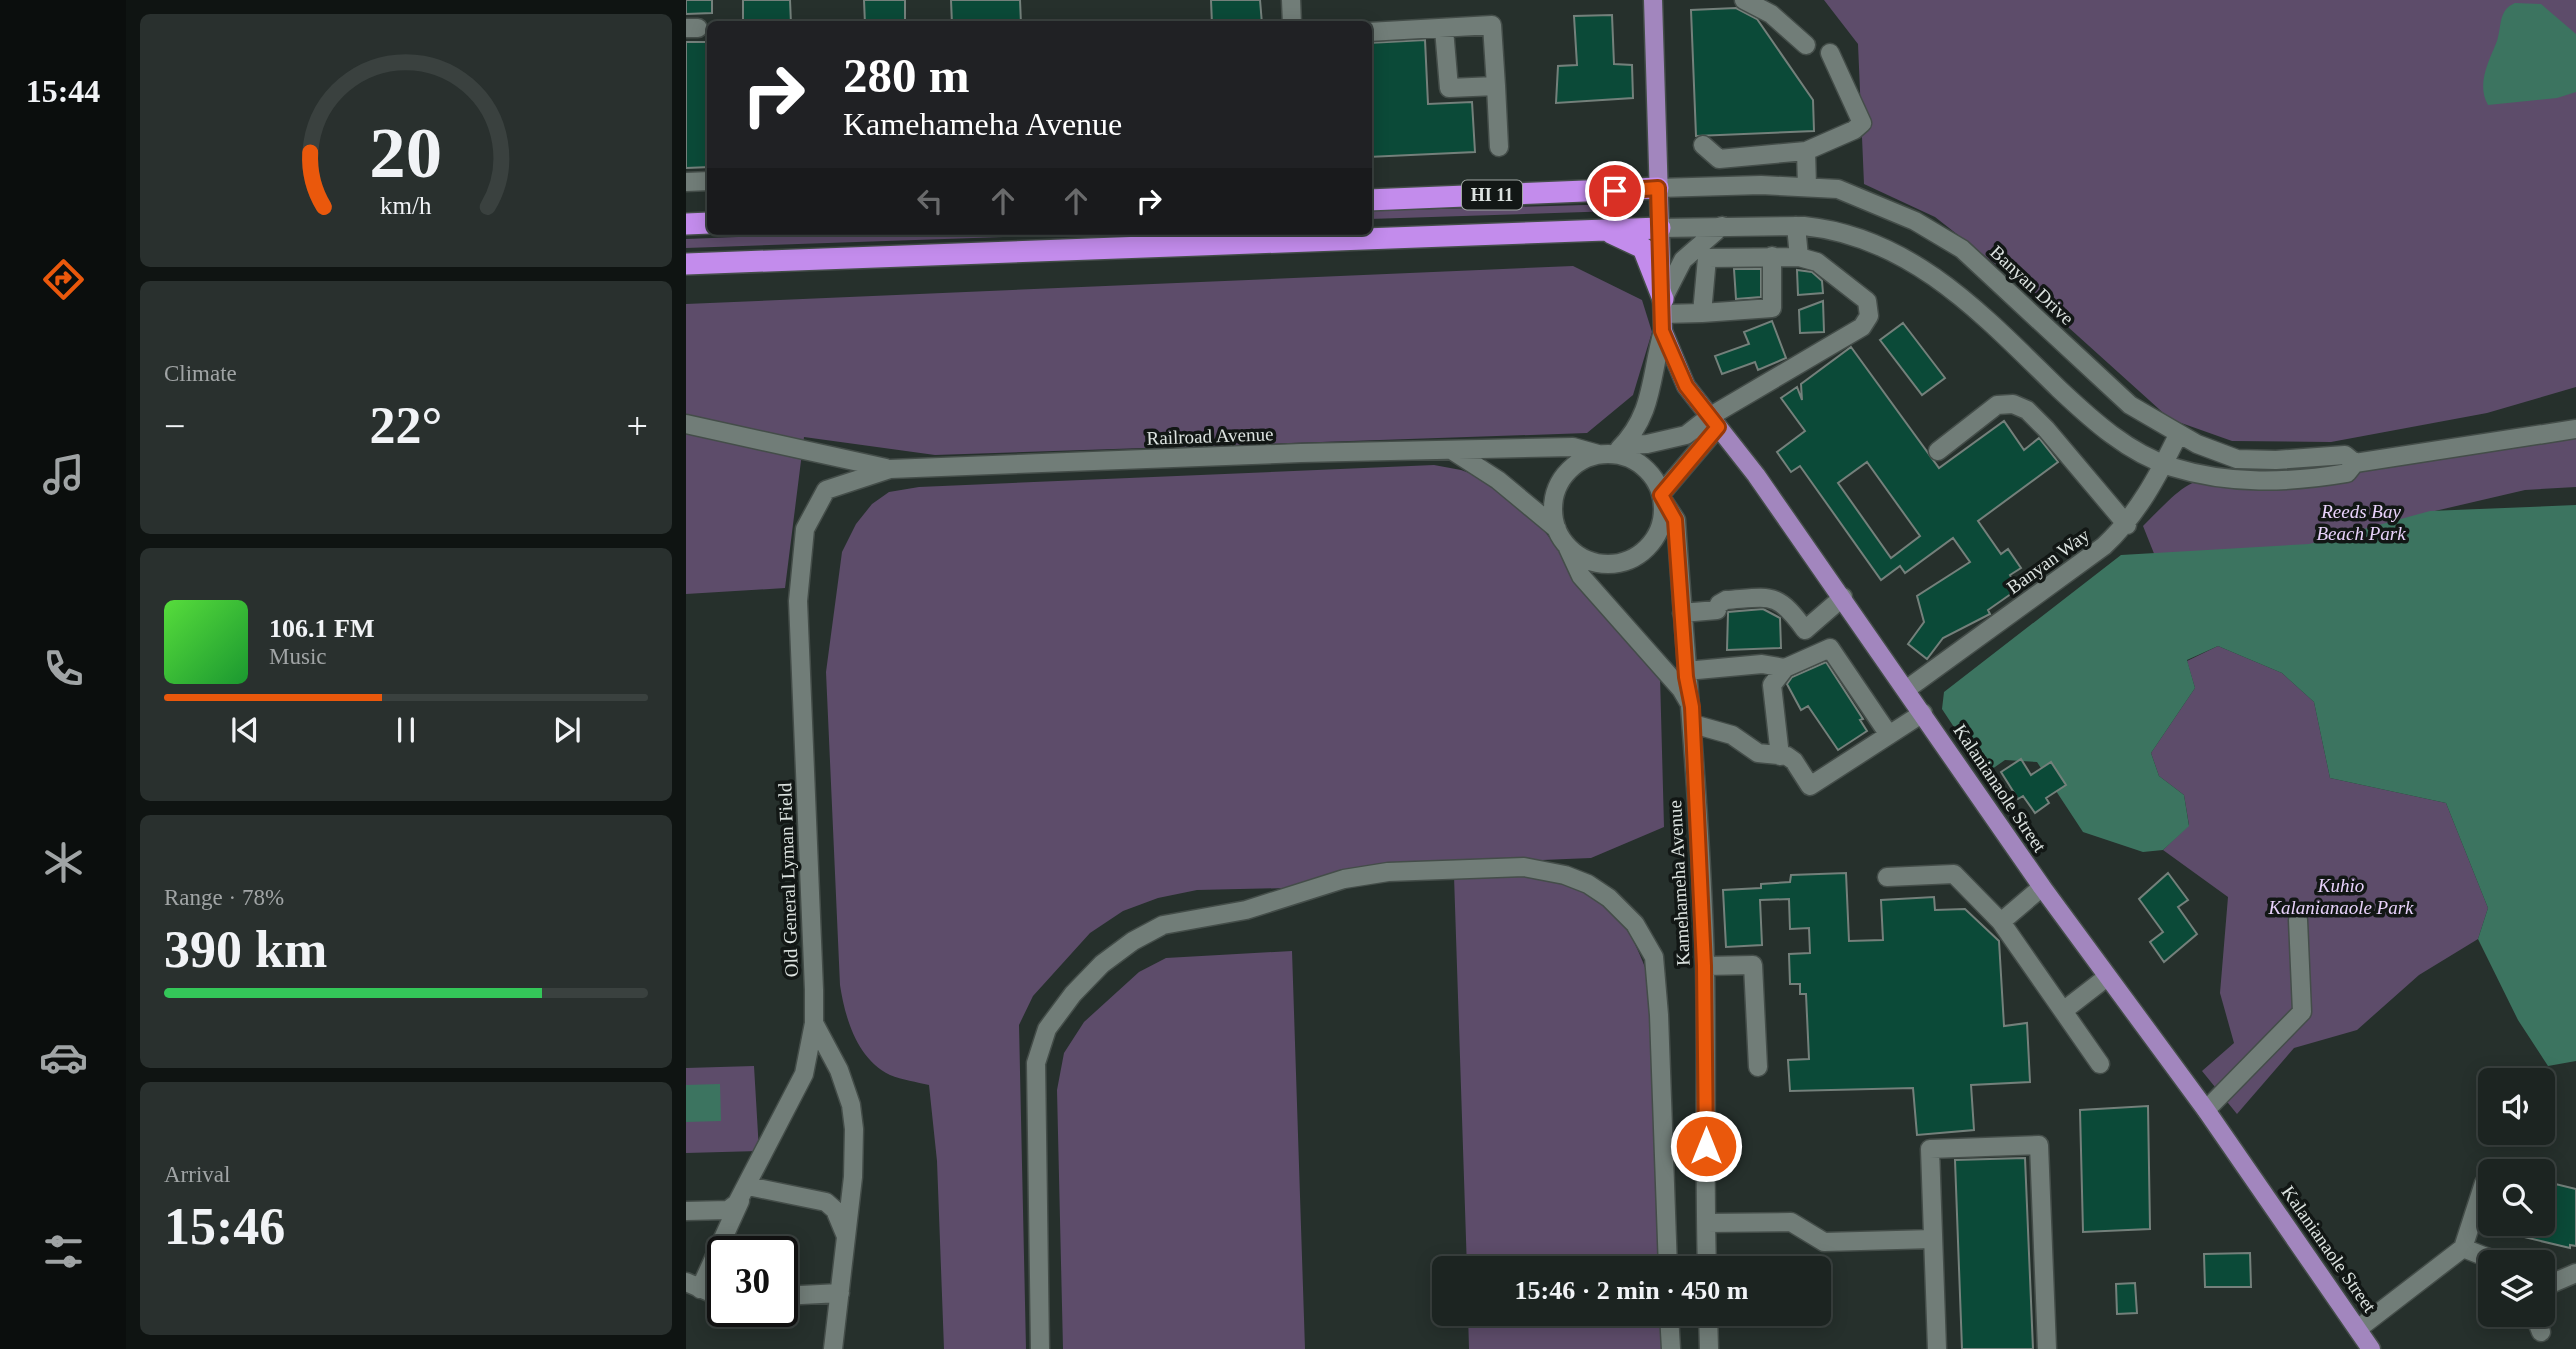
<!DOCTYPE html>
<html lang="en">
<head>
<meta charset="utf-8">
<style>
	body { margin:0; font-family:"Times New Roman",serif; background:#29302e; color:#f1f3f6; height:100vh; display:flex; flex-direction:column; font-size:26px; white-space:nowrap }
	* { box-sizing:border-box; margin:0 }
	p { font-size:23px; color:#a0a4a5 }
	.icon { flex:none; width:38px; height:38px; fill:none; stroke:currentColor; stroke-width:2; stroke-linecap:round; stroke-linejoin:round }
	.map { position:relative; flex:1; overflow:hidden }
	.side { display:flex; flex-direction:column; gap:14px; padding:14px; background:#0f1412; width:560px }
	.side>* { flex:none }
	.guide { position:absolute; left:21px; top:21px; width:665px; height:214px; border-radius:10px; box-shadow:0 4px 18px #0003,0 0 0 2px #3a413f; background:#202124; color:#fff; overflow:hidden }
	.fabs { position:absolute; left:1792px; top:1068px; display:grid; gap:14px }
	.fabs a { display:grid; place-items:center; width:77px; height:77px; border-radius:10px; background:#1c2421; box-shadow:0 4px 18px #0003,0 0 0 2px #3a413f; font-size:35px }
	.speed { position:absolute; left:21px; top:1236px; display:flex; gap:14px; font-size:35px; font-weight:700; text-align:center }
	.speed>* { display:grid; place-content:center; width:91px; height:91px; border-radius:50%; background:#1c2421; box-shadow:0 4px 18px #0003,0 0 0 2px #3a413f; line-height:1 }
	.speed .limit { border:4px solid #111; border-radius:10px; background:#fff; color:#111 }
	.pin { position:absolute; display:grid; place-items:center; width:60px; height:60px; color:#fff; margin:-30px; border:4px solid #fff; border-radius:50%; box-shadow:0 2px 7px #0007 }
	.me { position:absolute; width:77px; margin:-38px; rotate:0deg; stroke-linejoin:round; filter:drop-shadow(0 0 5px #0008) }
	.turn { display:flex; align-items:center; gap:24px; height:147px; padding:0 21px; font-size:32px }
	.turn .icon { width:91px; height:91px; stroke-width:2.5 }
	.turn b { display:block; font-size:49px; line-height:60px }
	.lanes { display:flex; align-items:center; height:66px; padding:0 21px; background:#0003; justify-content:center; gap:35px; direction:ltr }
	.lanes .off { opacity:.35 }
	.big { font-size:52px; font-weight:600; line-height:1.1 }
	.side .card { flex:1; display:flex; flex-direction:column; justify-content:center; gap:10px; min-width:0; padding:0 24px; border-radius:10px; background:#29302e }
	.side .dial { align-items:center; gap:0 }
	.dial svg { height:182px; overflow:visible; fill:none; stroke:#3a413f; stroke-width:7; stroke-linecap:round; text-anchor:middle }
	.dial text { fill:#f1f3f6; stroke:none }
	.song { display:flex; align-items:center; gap:21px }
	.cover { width:84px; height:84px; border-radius:10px; background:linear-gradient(135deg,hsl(110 70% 55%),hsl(130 70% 35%)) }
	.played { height:7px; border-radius:4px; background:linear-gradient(90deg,#ea580c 45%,#3a413f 45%) }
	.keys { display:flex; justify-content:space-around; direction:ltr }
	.heat { display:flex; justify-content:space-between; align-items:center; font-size:38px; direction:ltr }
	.charge { height:10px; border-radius:5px; background:linear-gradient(90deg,#34c759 78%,#3a413f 0) }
	.trip { position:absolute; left:746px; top:1256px; width:399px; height:70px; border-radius:10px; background:#1c2421; box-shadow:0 4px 18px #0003,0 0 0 2px #3a413f; font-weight:600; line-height:70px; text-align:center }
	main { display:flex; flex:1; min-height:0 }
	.dock { display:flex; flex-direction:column; width:126px; justify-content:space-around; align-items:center; background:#0b0e0d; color:#a0a4a5 }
	.dock .icon { width:49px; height:49px }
	.dock .active { color:#ea580c }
	.dock b { font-size:32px; color:#f1f3f6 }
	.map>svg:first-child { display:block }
	.green { fill:#5d4c6a }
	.water { fill:#3c7460 }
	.building { fill:#0b4a38; stroke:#74807b; stroke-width:2; fill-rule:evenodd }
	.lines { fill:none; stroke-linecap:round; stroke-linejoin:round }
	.minor-casing { stroke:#444d49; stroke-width:21 }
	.major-casing { stroke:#444d49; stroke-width:21 }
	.highway-casing { stroke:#444d49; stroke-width:24 }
	.minor { stroke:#717d78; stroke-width:18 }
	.major { stroke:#a286be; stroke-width:18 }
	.highway { stroke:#c38cec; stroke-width:21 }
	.route-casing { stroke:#983908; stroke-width:18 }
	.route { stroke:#ea580c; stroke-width:12 }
	.labels { text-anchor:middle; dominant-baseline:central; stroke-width:7; stroke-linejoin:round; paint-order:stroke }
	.shield { fill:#121715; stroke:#9fa6a3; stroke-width:2 }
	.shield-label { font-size:18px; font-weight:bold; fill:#dce3e0 }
	.street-label { font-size:19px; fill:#dce3e0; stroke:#121715 }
	.park-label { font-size:19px; font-style:italic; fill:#e8d2fb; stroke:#121715 }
</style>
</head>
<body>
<main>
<nav class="dock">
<b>15:44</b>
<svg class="icon active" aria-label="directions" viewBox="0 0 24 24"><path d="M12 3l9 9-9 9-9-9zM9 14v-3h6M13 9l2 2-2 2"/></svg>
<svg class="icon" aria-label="music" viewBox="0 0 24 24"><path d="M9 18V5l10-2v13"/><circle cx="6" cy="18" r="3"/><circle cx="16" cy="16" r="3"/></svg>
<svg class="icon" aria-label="phone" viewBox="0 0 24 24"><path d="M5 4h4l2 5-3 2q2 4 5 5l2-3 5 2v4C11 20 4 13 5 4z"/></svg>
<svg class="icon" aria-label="climate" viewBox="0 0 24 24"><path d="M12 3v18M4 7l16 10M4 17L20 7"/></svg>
<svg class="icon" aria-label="car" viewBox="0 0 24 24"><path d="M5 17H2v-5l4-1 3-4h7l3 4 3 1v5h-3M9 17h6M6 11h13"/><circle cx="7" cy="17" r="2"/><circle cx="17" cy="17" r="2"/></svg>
<svg class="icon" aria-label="filters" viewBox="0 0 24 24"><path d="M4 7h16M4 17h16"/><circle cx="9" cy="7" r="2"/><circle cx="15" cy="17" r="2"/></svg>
</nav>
<section class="side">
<div class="card dial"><svg viewBox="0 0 100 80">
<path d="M14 69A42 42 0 1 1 86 69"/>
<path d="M14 69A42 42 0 0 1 8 45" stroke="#ea580c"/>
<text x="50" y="56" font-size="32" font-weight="700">20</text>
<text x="50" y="72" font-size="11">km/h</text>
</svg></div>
<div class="card"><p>Climate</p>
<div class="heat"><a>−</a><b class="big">22°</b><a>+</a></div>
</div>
<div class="card">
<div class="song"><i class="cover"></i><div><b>106.1 FM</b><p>Music</p></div></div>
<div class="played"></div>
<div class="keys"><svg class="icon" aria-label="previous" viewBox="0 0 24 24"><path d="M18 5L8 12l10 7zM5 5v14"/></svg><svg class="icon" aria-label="pause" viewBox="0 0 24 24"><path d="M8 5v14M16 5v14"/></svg><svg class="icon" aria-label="next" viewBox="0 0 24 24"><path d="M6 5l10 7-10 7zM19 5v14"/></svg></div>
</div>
<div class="card"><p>Range · 78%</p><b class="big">390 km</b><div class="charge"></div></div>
<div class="card"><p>Arrival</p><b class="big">15:46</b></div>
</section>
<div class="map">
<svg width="1890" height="1349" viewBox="0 0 1890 1349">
	<rect width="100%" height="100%" fill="#26302c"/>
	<path class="green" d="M 1138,0 L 1890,0 L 1890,387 L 1801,413 L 1645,442 L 1546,441 L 1484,419 L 1331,281 L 1249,217 L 1178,184 L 1172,44 Z
		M 934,204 L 930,211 L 683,219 L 683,211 Z
		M 203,231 L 490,231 L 0,248 L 0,239 Z
		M 887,266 L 956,300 L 966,332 L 947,395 L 901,433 L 249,455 L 118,437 L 99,588 L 0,594 L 0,304 Z
		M 1890,426 L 1890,487 L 1839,490 L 1736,514 L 1713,566 L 1471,561 L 1457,526 C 1506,477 1504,474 1575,481 Z
		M 748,465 L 775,470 L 802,480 L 847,517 L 974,676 L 978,827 L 905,858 L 834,861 L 601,888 L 511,890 L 472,898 L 437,911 L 404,933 L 347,996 L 333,1025 L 340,1349 L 258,1349 L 251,1161 L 243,1085 C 231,1082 216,1080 204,1075 C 171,1059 159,1018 154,985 L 140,672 L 156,552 L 170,524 L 186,504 L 203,492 L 233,487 Z
		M 1532,646 L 1596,673 L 1628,702 L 1644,778 L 1760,803 L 1802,908 L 1792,939 L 1733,975 L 1671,1030 L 1608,1048 L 1551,1114 L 1516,1071 L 1548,1043 L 1534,993 L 1542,897 L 1477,850 L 1503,825 L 1498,795 L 1473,776 L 1465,753 L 1509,688 L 1501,661 Z
		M 828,874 C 906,887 934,897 962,975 L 974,1269 L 781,1269 L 768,876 Z
		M 606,951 L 619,1349 L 377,1349 L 371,1090 L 378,1053 L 398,1022 L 453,972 L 480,958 Z
		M 68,1066 L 73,1151 L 0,1153 L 0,1068 Z
		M 782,1314 L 976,1314 L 977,1349 L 783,1349 Z"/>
	<path class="water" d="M 1829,3 L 1855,4 L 1890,34 L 1890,92 L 1871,98 L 1802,105 C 1790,84 1803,61 1811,41 C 1816,26 1812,10 1829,3 Z
		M 1890,505 L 1890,1061 L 1862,1066 L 1832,1020 L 1792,939 L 1802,908 L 1760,803 L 1644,778 L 1628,702 L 1596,673 L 1532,646 L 1501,660 L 1509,688 L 1465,753 L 1473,776 L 1498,795 L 1503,826 L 1477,850 L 1457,852 L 1397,832 L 1351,762 L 1319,760 L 1299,774 L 1256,709 L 1258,692 L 1435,555 L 1623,544 L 1744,511 Z
		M 34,1084 L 35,1121 L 0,1122 L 0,1085 Z"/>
	<path class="building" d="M 0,0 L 26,0 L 26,13 L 0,14 Z
		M 57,0 L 104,0 L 105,24 L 57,24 Z
		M 178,0 L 219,0 L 219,24 L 179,24 Z
		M 265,0 L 334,0 L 335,24 L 266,24 Z
		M 525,0 L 574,0 L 576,24 L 526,24 Z
		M 1050,8 L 1071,19 L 1127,100 L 1128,131 L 1010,136 L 1005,10 Z
		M 926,15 L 928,64 L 946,65 L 947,98 L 870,103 L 872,66 L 891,65 L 888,16 Z
		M 739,40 L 742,104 L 786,102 L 789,152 L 682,157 L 682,43 Z
		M 0,42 L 24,42 L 24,167 L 0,168 Z
		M 1048,269 L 1075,269 L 1075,297 L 1050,299 Z
		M 1111,270 L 1126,272 L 1136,281 L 1137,293 L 1112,295 Z
		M 1137,301 L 1138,332 L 1114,333 L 1113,310 Z
		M 1086,321 L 1100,358 L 1072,370 L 1069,362 L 1036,374 L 1029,356 L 1063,344 L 1058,332 Z
		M 1217,323 L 1259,378 L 1236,395 L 1194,340 Z
		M 1165,347 L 1253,468 L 1318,421 L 1338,450 L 1353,438 L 1372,462 L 1292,521 L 1315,554 L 1322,549 L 1335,568 L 1324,575 L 1332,589 L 1302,610 L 1304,614 L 1257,638 L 1241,659 L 1222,644 L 1238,622 L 1231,596 L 1284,562 L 1267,538 L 1219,573 L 1214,566 L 1195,580 L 1114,466 L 1105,472 L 1091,452 L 1119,431 L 1095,398 L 1111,387 L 1116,400 L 1115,384 ZM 1181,462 L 1234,536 L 1205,558 L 1152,483 Z
		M 1077,609 L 1094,618 L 1095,648 L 1041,650 L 1042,612 Z
		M 1140,662 L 1177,719 L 1174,720 L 1181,731 L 1152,750 L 1122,706 L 1115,710 L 1101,684 L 1106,677 Z
		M 1335,759 L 1345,775 L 1365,762 L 1380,785 L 1360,798 L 1363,803 L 1349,813 L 1337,796 L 1332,799 L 1315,772 Z
		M 1160,873 L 1163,941 L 1197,940 L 1195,900 L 1248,897 L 1249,910 L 1279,909 L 1313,941 L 1318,1026 L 1341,1023 L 1344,1082 L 1285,1085 L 1288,1130 L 1231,1135 L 1227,1088 L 1104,1091 L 1102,1060 L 1123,1059 L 1120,994 L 1114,994 L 1114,984 L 1104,984 L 1103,954 L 1124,953 L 1123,928 L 1104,929 L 1103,899 L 1074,900 L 1076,945 L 1040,947 L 1037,890 L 1075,888 L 1075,884 L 1104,882 L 1105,875 Z
		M 1482,873 L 1502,900 L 1492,907 L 1511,934 L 1478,962 L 1464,942 L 1477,932 L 1453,899 Z
		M 1462,1106 L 1464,1229 L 1397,1232 L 1394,1110 Z
		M 1339,1158 L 1347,1349 L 1276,1349 L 1269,1160 Z
		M 1857,1181 L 1890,1189 L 1890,1246 L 1884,1245 L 1884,1248 L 1800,1228 L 1800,1223 L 1857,1223 Z
		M 1564,1253 L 1565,1287 L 1519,1287 L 1518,1254 Z
		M 1449,1283 L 1451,1313 L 1431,1314 L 1430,1284 Z"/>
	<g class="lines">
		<g class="minor-casing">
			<path id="minor" d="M 605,0 L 606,24
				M 1058,0 L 1085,14 L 1120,45
				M 0,28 L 12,28
				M 682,32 L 806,25 L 810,86 L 763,88 L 758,29
				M 810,86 L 813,147
				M 1017,145 L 1033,159 L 1120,151
				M 0,182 L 24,181
				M 1121,186 L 1120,151 L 1168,130 L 1176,123 L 1144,53
				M 972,188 L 1075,185 L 1152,189 L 1229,221 L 1276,249 L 1444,405 L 1511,444 L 1551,459 L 1590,460 L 1659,455 L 1669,463
				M 974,228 L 1118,226 C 1227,237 1299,317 1373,389 C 1406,420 1442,453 1486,467 C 1544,485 1602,483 1661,473 L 1669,463 L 1890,429
				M 1086,256 L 1086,308 L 1016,313 L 1021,258 L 1113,257 L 1110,226
				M 977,299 L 997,260 L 1036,226
				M 977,314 L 1016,313
				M 0,424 L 200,468
				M 937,445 L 961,444 L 1000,435 L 1023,417 L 1176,327 L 1183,316 L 1181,301 L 1131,262 L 1113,257
				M 933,449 C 968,414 964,377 977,331
				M 767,451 L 812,480 L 871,529
				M 1252,451 L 1311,405 L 1327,404 L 1341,410 L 1360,429 L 1441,525
				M867 509a55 55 0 1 1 110 0a55 55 0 1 1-110 0Z
				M 975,494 L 1032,427
				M 976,499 L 990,520 C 1000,668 1015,816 1019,965 C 1021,1067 1018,1168 1021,1269
				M 882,548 L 895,576 L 995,689 L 1002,701
				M 996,613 L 1031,610 L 1033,604 L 1040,600 C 1085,597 1091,591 1119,630 L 1157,597
				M 1000,671 L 1076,664 L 1099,668
				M 1221,689 L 1418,546 C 1452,514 1472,476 1492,435
				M 1007,724 L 1046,735 L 1072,753 L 1101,756 L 1108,761 L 1124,786 L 1237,713
				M 1094,756 L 1086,685 L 1099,668 L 1144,648 L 1203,735
				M 1201,877 L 1268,874 L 1315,922 L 1414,1064
				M 1315,922 L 1356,887
				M 1019,966 L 1067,965 L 1072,1067
				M 1377,1011 L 1421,977
				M 128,1023 L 153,1070 L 165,1105 L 168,1129 L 167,1177 L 147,1349
				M 1520,1110 L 1616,1012 L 1612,920
				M 62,1186 L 140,1202 L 149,1210 L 159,1234
				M 0,1211 L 42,1210 L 51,1203 L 118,1074 L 128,1023 L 128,990 L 112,601 L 119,529 L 140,490 L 204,469 L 615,453 L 887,447 L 912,454
				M 1020,1223 L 1105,1222 L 1138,1242 L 1247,1239
				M 1777,1248 L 1813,1262
				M 0,1282 L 37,1298
				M 1857,1283 L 1862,1285 L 1890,1273
				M 14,1289 L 54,1201
				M 96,1296 L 154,1293
				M 983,1314 L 985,1349
				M 1022,1314 L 1023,1349
				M 1848,1314 L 1855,1332
				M 1673,1328 L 1777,1248 L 1798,1183
				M 354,1349 L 350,1063 L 361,1029 L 387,994 L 416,964 L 447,941 L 477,925 L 560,910 L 658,879 L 702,872 L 838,867 L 879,875 L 902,884 L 923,898 L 949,924 L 968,957 L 973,1015 L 982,1269
				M 1251,1349 L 1244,1149 L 1353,1145 L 1361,1349"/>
		</g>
		<g class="major-casing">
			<path id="major" d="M 967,0 L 977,331 L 1000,386 L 1070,475 L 1356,887 L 1520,1110 L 1685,1349"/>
		</g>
		<g class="highway-casing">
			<path id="highway" d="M 682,200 L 972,188
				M 0,224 L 24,223
				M 925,233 L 957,248 L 977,299
				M 0,264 L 974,228"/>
		</g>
		<use href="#minor" class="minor"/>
		<use href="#major" class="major"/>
		<use href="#highway" class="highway"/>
	</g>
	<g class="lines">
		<g class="route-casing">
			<path id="route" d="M 929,191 L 972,188 L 976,331 L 1000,386 L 1032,427 L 975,495 L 989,520 L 1000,677 L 1006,707 L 1018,966 L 1020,1146"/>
		</g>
		<use href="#route" class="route"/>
	</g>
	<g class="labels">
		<rect class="shield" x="776" y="180.5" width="60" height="29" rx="5"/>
		<g class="shield-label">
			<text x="806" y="195">HI 11</text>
		</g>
		<g class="street-label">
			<text transform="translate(1346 285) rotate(43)">Banyan Drive</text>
			<text transform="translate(524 436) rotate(-2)">Railroad Avenue</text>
			<text transform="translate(1362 561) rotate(-36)">Banyan Way</text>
			<text transform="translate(1314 788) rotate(56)">Kalanianaole Street</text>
			<text transform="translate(102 880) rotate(-92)">Old General Lyman Field</text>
			<text transform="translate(993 883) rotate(-93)">Kamehameha Avenue</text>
			<text transform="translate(1643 1249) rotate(55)">Kalanianaole Street</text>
		</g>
		<g class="park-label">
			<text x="1675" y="511">Reeds Bay<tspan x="1675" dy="22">Beach Park</tspan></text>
			<text x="1655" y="885">Kuhio<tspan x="1655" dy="22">Kalanianaole Park</tspan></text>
		</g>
	</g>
</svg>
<div class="fabs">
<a><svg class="icon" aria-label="sound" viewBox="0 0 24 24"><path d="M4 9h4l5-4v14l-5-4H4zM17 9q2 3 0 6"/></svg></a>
<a><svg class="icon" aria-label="search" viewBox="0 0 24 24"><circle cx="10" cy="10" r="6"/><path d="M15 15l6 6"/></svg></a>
<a><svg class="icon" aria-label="layers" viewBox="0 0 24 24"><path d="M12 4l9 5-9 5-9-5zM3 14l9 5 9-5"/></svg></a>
</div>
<div class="speed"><div class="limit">30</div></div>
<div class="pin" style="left:929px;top:191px;background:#d93025"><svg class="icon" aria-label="arrive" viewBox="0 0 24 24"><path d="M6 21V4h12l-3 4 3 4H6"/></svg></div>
<svg class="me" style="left:1020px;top:1146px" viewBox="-20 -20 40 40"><circle r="17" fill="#ea580c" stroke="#fff" stroke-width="3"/><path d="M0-11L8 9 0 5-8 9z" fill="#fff"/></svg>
<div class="trip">15:46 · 2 min · 450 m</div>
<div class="guide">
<div class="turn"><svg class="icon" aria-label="right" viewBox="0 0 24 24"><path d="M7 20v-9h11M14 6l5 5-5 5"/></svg><div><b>280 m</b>Kamehameha Avenue</div></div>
<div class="lanes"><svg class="icon off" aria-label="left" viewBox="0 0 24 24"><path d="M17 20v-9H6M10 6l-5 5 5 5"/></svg><svg class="icon off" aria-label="ahead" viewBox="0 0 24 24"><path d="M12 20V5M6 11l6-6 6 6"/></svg><svg class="icon off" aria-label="ahead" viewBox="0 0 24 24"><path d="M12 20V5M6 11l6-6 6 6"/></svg><svg class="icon" aria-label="right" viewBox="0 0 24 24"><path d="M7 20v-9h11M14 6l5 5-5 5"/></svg></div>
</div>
</div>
</main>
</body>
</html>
